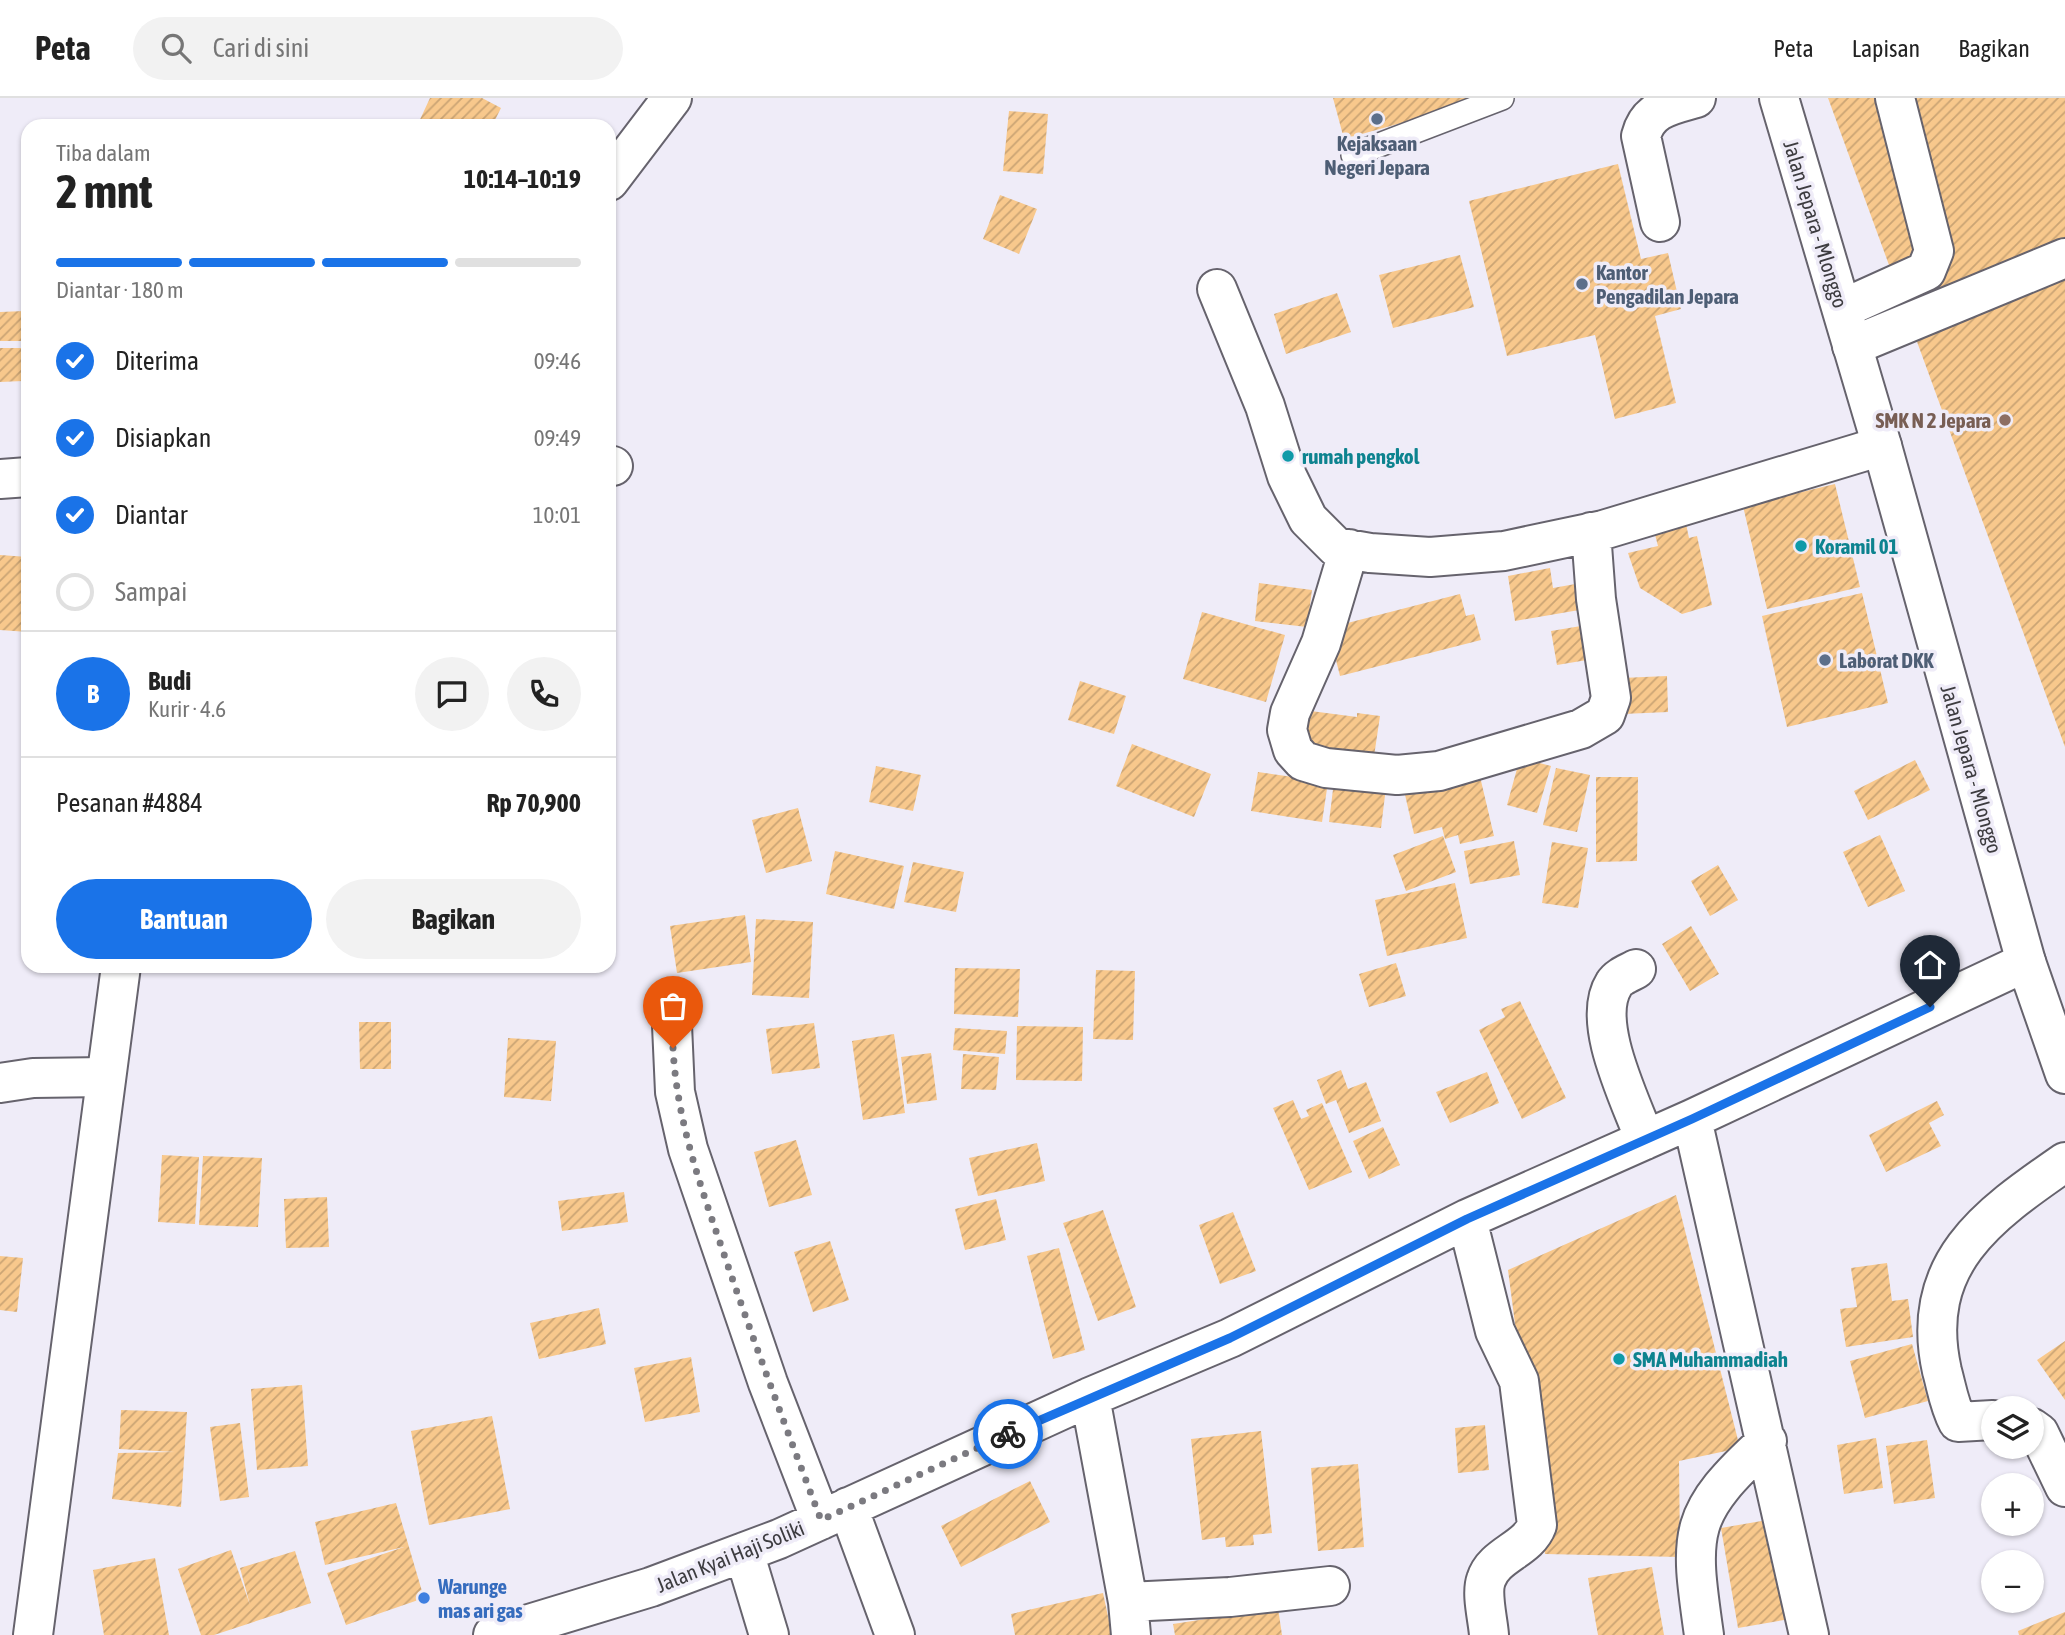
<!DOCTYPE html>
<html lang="id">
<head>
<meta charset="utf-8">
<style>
	:root { --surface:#fff; --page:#f2f2f2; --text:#222; --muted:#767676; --line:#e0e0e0; --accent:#1a73e8 }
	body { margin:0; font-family:"Asap Condensed",sans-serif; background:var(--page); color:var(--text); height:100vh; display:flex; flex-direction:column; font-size:26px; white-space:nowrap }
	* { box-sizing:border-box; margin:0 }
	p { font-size:23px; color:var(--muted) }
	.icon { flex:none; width:38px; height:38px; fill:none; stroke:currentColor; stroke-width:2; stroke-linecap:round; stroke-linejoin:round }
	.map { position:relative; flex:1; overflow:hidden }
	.side { position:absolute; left:21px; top:21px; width:595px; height:854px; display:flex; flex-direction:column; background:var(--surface); border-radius:21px; box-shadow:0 2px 5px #0004 }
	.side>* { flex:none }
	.fabs { position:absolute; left:1981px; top:1298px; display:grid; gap:14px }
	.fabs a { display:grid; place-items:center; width:63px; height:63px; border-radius:50%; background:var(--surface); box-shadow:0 2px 5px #0004; font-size:35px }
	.pin { position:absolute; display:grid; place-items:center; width:60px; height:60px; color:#fff; margin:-72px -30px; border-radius:50% 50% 50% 0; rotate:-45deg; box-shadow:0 0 7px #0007 }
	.pin .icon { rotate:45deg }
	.courier { position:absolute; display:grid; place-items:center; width:70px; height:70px; margin:-35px; border:5px solid #1a73e8; border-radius:50%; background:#fff; color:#222; box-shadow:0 2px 9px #0007 }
	.head em { font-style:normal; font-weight:700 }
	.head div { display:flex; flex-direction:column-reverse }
	.head { display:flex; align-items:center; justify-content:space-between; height:119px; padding:0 35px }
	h1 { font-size:46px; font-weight:700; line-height:52px }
	.bar { display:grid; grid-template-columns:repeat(4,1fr); gap:10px 7px; align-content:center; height:84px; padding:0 35px }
	.bar i { height:9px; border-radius:5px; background:var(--line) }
	.bar .current { background:var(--accent) }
	.bar p { grid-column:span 4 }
	.line { display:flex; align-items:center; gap:18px; padding:0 35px; border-top:2px solid var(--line) }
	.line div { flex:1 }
	.round { display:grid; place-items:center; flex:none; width:74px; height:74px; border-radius:37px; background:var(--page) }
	ol { padding:0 35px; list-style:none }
	li { display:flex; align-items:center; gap:21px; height:77px }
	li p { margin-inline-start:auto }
	li .icon { padding:7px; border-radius:50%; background:var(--accent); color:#fff; stroke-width:4 }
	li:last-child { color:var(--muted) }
	li i { width:38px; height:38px; border:4px solid var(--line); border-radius:50% }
	.action { display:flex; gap:14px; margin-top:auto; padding:14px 35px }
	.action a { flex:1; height:80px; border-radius:42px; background:var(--accent); color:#fff; font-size:28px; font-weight:700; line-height:80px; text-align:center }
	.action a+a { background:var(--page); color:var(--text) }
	header { display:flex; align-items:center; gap:42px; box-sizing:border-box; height:98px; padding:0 35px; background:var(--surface); border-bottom:2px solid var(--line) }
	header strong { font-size:33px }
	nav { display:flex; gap:38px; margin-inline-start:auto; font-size:24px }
	.search { width:490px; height:63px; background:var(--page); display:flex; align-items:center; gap:18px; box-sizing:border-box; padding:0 24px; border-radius:38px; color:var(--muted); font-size:26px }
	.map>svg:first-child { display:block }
</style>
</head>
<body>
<header>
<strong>Peta</strong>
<div class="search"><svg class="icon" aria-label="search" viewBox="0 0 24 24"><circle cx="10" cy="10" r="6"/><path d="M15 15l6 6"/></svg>Cari di sini</div>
<nav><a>Peta</a><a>Lapisan</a><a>Bagikan</a></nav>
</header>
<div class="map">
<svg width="2065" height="1537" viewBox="0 0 2065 1537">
	<defs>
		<pattern id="building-hatch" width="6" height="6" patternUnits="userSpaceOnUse" patternTransform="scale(1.75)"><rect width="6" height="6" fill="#f8c88c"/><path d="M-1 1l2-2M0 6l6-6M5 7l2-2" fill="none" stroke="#caa474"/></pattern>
	</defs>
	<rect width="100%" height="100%" fill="#efecf8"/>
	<path fill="url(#building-hatch)" d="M 430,0 L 482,0 L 501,10 L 492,28 L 417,28 Z
		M 1333,0 L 1487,0 L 1487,1 L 1344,41 Z
		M 1828,0 L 2065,0 L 2065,649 Z
		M 1009,13 L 1048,16 L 1043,76 L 1003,73 Z
		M 1618,66 L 1641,161 L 1668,155 L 1681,211 L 1655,218 L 1676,305 L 1615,321 L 1595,237 L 1507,258 L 1469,103 Z
		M 1000,97 L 1037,111 L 1019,156 L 983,141 Z
		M 1460,157 L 1474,209 L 1393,230 L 1379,177 Z
		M 1337,195 L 1351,234 L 1286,256 L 1274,216 Z
		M 25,213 L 25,243 L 0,243 L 0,214 Z
		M 0,250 L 23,250 L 23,283 L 0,284 Z
		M 1835,386 L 1860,489 L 1767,511 L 1743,408 Z
		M 1686,426 L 1689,440 L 1697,438 L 1712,507 L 1682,516 L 1640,490 L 1628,455 L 1658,448 L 1654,433 Z
		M 0,457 L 28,459 L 28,534 L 0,532 Z
		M 1550,470 L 1553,490 L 1581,485 L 1585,511 L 1515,523 L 1508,478 Z
		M 1259,485 L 1312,492 L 1307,529 L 1255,523 Z
		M 1862,495 L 1888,605 L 1787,629 L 1762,518 Z
		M 1460,496 L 1466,518 L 1474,516 L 1481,542 L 1340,578 L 1328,530 Z
		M 1202,514 L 1285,537 L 1266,604 L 1183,581 Z
		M 1581,528 L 1587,562 L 1557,567 L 1551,533 Z
		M 1667,578 L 1668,614 L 1623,616 L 1622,580 Z
		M 1080,583 L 1126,598 L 1114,636 L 1068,622 Z
		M 1303,612 L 1357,619 L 1357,615 L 1380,618 L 1372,672 L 1297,647 Z
		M 1132,646 L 1211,676 L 1194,719 L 1116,688 Z
		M 1520,660 L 1551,668 L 1537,715 L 1507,707 Z
		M 1915,662 L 1930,692 L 1868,722 L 1854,693 Z
		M 876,668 L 921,677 L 913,713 L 869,704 Z
		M 1478,670 L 1494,738 L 1460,746 L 1458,737 L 1445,741 L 1442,729 L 1414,736 L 1403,688 Z
		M 1556,670 L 1590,677 L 1577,734 L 1543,727 Z
		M 1258,674 L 1328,684 L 1322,724 L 1251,713 Z
		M 1335,675 L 1387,681 L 1381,730 L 1329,724 Z
		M 1596,679 L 1638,679 L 1637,763 L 1596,764 Z
		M 798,710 L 812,763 L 766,775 L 752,722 Z
		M 1880,737 L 1905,793 L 1868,809 L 1843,754 Z
		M 1443,738 L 1456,774 L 1406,793 L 1393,757 Z
		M 1514,743 L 1520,777 L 1470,786 L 1464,753 Z
		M 1552,744 L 1588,750 L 1578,810 L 1542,805 Z
		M 835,753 L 904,768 L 894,811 L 826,796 Z
		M 913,764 L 964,774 L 956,814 L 904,804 Z
		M 1718,767 L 1738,802 L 1710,818 L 1691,783 Z
		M 1455,785 L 1467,840 L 1387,858 L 1375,802 Z
		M 745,817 L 751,864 L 677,875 L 670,828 Z
		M 756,821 L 813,824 L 809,900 L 752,897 Z
		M 1691,828 L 1719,876 L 1690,893 L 1662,846 Z
		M 1396,865 L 1406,898 L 1369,909 L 1359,876 Z
		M 955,870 L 1020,871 L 1018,919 L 954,916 Z
		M 1096,872 L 1135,873 L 1133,942 L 1093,941 Z
		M 1520,903 L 1566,1000 L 1522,1021 L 1479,932 L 1505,919 L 1501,911 Z
		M 359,924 L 391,924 L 391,971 L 360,971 Z
		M 814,925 L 820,970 L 772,976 L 766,931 Z
		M 1017,928 L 1083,929 L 1082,983 L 1016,982 Z
		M 955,930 L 1007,933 L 1005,956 L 953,952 Z
		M 894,936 L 905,1015 L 863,1022 L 852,943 Z
		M 508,940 L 556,943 L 551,1003 L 504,999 Z
		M 931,955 L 937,1002 L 907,1006 L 901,959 Z
		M 963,956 L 999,959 L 996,992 L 961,991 Z
		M 1341,972 L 1348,991 L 1366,984 L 1381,1023 L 1349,1035 L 1336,1002 L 1326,1006 L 1317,982 Z
		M 1487,974 L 1499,1005 L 1450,1025 L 1436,994 Z
		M 1293,1002 L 1301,1021 L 1309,1018 L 1306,1012 L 1322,1005 L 1352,1074 L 1309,1092 L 1273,1010 Z
		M 1937,1003 L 1944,1017 L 1929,1025 L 1941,1048 L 1886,1074 L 1869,1037 Z
		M 1383,1029 L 1400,1067 L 1369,1081 L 1353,1043 Z
		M 796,1042 L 812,1097 L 769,1109 L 754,1054 Z
		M 1037,1045 L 1045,1083 L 978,1098 L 969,1060 Z
		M 162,1057 L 199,1059 L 195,1126 L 158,1124 Z
		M 203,1058 L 262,1060 L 258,1129 L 199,1127 Z
		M 624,1094 L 628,1124 L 562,1133 L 558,1103 Z
		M 1676,1097 L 1740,1350 L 1679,1363 L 1680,1459 L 1545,1456 L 1508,1172 Z
		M 327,1099 L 329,1149 L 286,1150 L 284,1101 Z
		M 996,1101 L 1006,1142 L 965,1152 L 955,1111 Z
		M 1103,1112 L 1136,1209 L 1098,1223 L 1063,1125 Z
		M 1233,1114 L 1256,1173 L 1220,1186 L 1199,1127 Z
		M 830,1143 L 849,1202 L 813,1214 L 794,1154 Z
		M 1059,1150 L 1085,1252 L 1053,1261 L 1027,1158 Z
		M 0,1158 L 23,1160 L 17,1214 L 0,1212 Z
		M 1887,1165 L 1892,1203 L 1908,1201 L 1913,1239 L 1846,1249 L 1840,1211 L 1857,1209 L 1851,1170 Z
		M 599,1210 L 606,1246 L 539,1261 L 530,1225 Z
		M 2065,1243 L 2065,1302 L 2037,1262 Z
		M 1912,1246 L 1928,1303 L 1865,1320 L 1850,1263 Z
		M 691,1259 L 700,1314 L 645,1324 L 634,1270 Z
		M 302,1287 L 308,1368 L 257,1372 L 251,1291 Z
		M 121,1312 L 187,1314 L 181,1409 L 112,1401 L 118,1355 L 175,1354 L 119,1351 Z
		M 492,1318 L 510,1411 L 429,1427 L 411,1333 Z
		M 240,1325 L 249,1399 L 220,1403 L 210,1329 Z
		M 1485,1327 L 1489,1372 L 1458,1375 L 1455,1330 Z
		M 1261,1333 L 1272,1435 L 1253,1437 L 1254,1447 L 1226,1449 L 1225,1439 L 1202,1442 L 1191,1341 Z
		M 1876,1340 L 1883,1390 L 1844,1396 L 1837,1347 Z
		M 1927,1342 L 1935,1400 L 1894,1406 L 1886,1348 Z
		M 1358,1366 L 1364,1449 L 1318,1453 L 1311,1370 Z
		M 1030,1383 L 1050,1424 L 961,1469 L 941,1428 Z
		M 396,1405 L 424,1500 L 346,1527 L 327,1475 L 404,1449 L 325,1467 L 315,1424 Z
		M 1779,1420 L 1796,1520 L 1738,1530 L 1721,1430 Z
		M 231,1452 L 250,1507 L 240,1470 L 295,1453 L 311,1505 L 214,1537 L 201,1537 L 178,1471 Z
		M 155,1460 L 169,1537 L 104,1537 L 93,1472 Z
		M 1652,1469 L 1664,1537 L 1598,1537 L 1588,1480 Z
		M 1103,1495 L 1112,1537 L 1015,1537 L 1011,1516 Z
		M 1278,1510 L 1282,1537 L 1175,1537 L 1173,1526 Z
		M 2065,1514 L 2065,1537 L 2019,1537 L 2018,1533 Z"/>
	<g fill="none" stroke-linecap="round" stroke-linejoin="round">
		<defs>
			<path id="service" d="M 1353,57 L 1502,0"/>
			<path id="minor" d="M 1660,124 L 1641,38 C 1648,10 1672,7 1696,0
				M 1217,191 L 1265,308 L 1287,378 L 1308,421 L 1336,449 L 1370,455 L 1430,459 L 1504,453 L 1603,432 L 1882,348
				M 1842,211 L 1926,173 L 1934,153 L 1895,0
				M 1852,248 L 2065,160
				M 609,367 L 613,368
				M 1349,451 L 1321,545 L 1290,615 L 1287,632 L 1293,652 L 1303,663 L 1326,670 L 1397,677 L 1439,673 L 1581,631 L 1605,617 L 1611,600 L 1596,501 L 1591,434
				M 1636,871 C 1629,875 1618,879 1614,886 C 1590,924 1631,1003 1645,1042
				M 671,905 L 675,994 L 688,1051 L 768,1285 L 821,1422
				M 0,985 L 33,980 L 106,979
				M 1692,1021 L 1809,1537
				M 1467,1121 L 1495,1233 L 1519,1283 L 1537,1427 C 1528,1452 1494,1456 1486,1482 C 1481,1496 1488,1522 1489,1537
				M 1090,1299 L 1128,1504 L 1230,1499 L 1330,1488
				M 1993,1322 L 1958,1324 C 1949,1307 1947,1291 1942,1273 C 1918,1166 1987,1118 2065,1064
				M 2032,1330 L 2039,1335 L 2065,1389
				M 848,1409 L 895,1537
				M 744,1454 L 769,1537
				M 1128,1504 L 1131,1537
				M 493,1537 L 651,1489 L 779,1441 L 1090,1299 L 1230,1240 L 1467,1121 L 1692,1021 L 2026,864
				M 1704,1537 C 1689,1433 1687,1416 1767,1343"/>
			<path id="tertiary" d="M 33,1537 L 121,868"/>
			<path id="secondary" d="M 1779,0 L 1882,348 L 2026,864 L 2065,976"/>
			<path id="trunk" d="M 609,83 L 672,0
				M 0,381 L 28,379"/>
		</defs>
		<use href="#service" stroke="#66636d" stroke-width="26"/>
		<use href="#minor" stroke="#66636d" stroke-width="42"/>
		<use href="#tertiary" stroke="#66636d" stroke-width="42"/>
		<use href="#secondary" stroke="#66636d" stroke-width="42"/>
		<use href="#trunk" stroke="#66636d" stroke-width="42"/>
		<use href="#service" stroke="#fff" stroke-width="23"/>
		<use href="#minor" stroke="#fff" stroke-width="38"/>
		<use href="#tertiary" stroke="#fff" stroke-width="38"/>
		<use href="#secondary" stroke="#fff" stroke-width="38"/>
		<use href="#trunk" stroke="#fff" stroke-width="38"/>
	</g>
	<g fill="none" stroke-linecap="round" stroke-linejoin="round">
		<path stroke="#7b7a80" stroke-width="7" stroke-dasharray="0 12.6" d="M 673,950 C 677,1028 704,1097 729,1171 C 758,1255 789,1338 821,1422 L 1008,1336"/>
		<path stroke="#1a73e8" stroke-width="9" d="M 1008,1336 L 1230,1240 L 1467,1121 L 1692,1021 L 1930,909"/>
	</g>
	<g fill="#5c6f8a" stroke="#efecf8" stroke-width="2.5">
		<circle cx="1377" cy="21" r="7"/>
		<circle cx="1582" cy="186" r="7"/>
		<circle cx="1825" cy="562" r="7"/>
	</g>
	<circle fill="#8d6e63" stroke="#efecf8" stroke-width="2.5" cx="2005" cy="322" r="7"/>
	<g fill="#0f9aa8" stroke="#efecf8" stroke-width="2.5">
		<circle cx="1288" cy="358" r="7"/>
		<circle cx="1801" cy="448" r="7"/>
		<circle cx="1619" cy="1261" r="7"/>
	</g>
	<circle fill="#3f7fe0" stroke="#efecf8" stroke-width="2.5" cx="424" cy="1500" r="7"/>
	<g text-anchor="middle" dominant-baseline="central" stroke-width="7" stroke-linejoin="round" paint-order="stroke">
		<g font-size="21" font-weight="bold" fill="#4e5e75" stroke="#efecf8" text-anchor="start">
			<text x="1377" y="45" text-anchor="middle">Kejaksaan<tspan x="1377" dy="24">Negeri Jepara</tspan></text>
			<text x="1596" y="174">Kantor<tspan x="1596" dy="24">Pengadilan Jepara</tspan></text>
			<text x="1839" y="562">Laborat DKK</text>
		</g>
		<g font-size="21" fill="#3d3c40" stroke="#efecf8">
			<text transform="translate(1816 126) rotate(73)">Jalan Jepara - Mlonggo</text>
			<text transform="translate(1972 671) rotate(74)">Jalan Jepara - Mlonggo</text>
			<text transform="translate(730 1458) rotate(-22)">Jalan Kyai Haji Soliki</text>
		</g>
		<g font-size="21" font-weight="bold" fill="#785e54" stroke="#efecf8" text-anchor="end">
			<text x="1991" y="322">SMK N 2 Jepara</text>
		</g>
		<g font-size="21" font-weight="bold" fill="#0d838f" stroke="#efecf8" text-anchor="start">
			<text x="1302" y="358">rumah pengkol</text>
			<text x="1815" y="448">Koramil 01</text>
			<text x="1633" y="1261">SMA Muhammadiah</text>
		</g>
		<g font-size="21" font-weight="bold" fill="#366cbe" stroke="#efecf8" text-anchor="start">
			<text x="438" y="1488">Warunge<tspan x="438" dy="24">mas ari gas</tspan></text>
		</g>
	</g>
</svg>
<div class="fabs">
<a><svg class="icon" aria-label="layers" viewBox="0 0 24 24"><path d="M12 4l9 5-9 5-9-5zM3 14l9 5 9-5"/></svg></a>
<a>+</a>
<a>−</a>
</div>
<div class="pin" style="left:673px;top:950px;background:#ea580c"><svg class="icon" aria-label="bag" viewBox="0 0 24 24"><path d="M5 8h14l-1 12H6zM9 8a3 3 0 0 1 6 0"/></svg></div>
<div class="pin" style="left:1930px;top:909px;background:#1f2937"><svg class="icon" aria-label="home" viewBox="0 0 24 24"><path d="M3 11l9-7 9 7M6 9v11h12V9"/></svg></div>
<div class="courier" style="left:1008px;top:1336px"><svg class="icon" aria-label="bike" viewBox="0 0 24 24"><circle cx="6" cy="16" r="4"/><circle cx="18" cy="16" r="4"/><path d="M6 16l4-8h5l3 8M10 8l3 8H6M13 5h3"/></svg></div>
<section class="side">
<div class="head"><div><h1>2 mnt</h1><p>Tiba dalam</p></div><em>10:14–10:19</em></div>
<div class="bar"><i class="current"></i><i class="current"></i><i class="current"></i><i></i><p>Diantar · 180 m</p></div>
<ol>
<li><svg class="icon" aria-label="check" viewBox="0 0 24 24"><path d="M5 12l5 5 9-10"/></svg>Diterima<p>09:46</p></li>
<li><svg class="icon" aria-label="check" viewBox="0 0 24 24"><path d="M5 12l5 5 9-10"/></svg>Disiapkan<p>09:49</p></li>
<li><svg class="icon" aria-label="check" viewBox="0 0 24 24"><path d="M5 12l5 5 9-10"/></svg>Diantar<p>10:01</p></li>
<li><i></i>Sampai</li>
</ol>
<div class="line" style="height:126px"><b class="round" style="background:var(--accent);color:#fff">B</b><div><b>Budi</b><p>Kurir · 4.6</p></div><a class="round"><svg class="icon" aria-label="chat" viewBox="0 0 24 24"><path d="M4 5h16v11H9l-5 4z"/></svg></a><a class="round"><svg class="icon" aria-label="phone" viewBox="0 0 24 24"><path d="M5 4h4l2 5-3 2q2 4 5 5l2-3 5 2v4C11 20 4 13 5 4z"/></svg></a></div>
<div class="line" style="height:91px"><div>Pesanan #4884</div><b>Rp 70,900</b></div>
<div class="action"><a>Bantuan</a><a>Bagikan</a></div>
</section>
</div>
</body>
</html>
